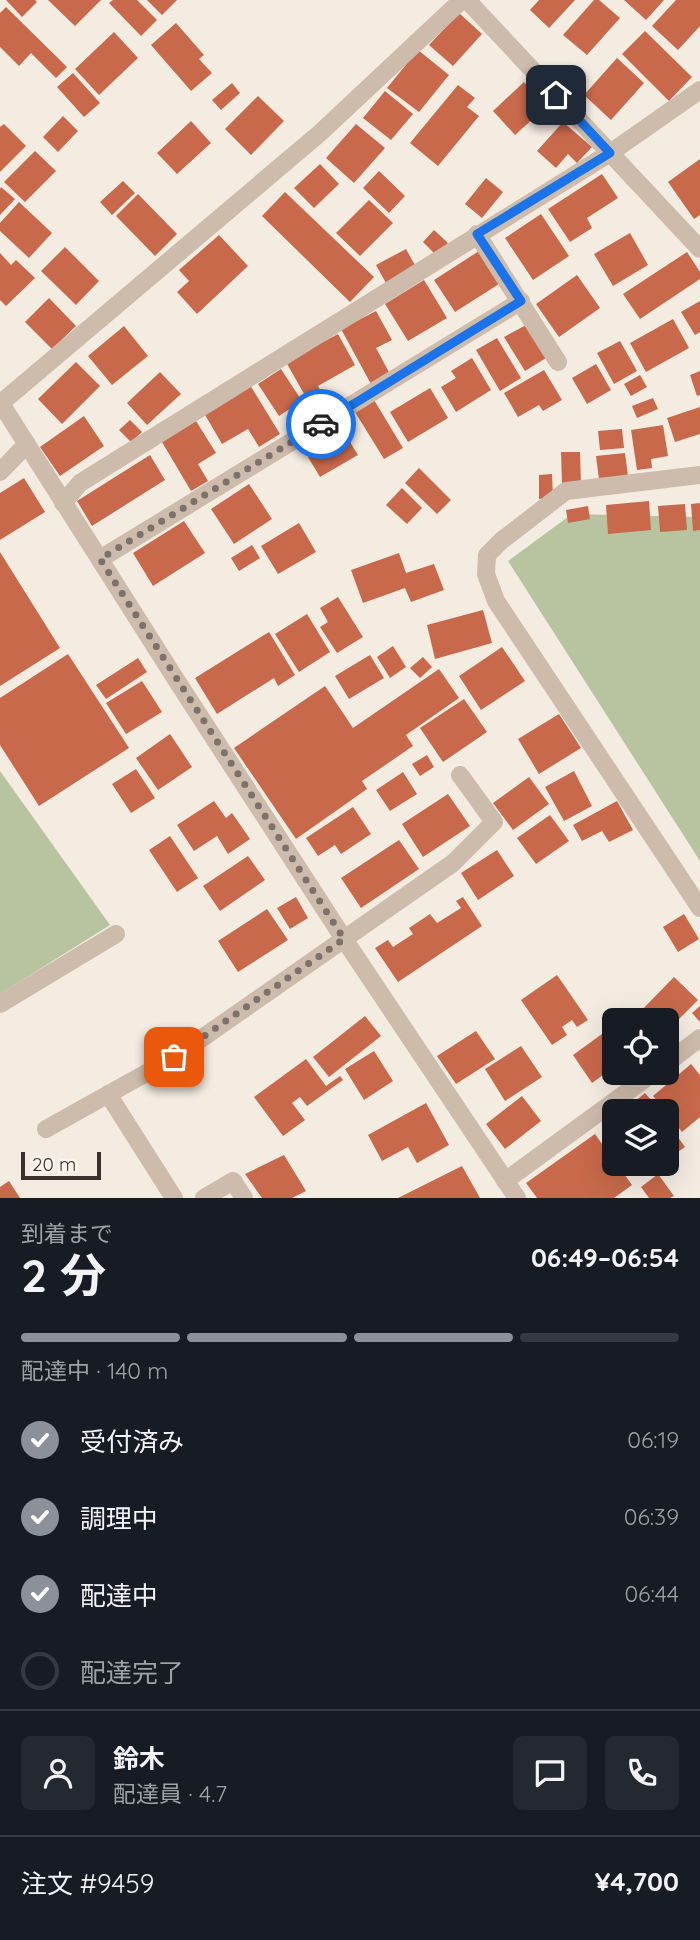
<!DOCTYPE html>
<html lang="ja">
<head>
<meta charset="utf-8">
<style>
	:root { --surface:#171b24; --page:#242831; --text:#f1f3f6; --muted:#9ea1a6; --line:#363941; --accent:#8c9099 }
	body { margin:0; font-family:Quicksand,"Noto Sans JP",sans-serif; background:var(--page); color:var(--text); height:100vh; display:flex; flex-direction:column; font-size:26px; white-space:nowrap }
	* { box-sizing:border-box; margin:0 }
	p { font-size:23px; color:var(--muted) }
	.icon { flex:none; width:38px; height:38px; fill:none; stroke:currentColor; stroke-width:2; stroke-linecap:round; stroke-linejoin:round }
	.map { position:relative; height:1198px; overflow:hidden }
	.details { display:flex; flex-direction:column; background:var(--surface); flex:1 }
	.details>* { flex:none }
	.controls { position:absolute; left:602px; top:1008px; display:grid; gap:14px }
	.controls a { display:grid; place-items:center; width:77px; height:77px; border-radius:10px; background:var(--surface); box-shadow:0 7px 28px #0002; font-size:35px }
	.scale { position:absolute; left:21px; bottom:18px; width:80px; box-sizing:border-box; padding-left:7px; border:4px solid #3b302b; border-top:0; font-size:19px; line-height:24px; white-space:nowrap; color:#3b302b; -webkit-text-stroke:5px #fbf5ee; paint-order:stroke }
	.pin { position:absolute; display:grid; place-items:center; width:60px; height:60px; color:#fff; margin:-30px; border-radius:14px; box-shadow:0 4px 10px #0006 }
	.courier { position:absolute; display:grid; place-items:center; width:70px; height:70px; margin:-35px; border:5px solid #1a73e8; border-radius:50%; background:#fff; color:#222; box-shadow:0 2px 9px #0007 }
	.head em { font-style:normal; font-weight:700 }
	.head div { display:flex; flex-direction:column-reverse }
	.head { display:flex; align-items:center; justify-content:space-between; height:119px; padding:0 21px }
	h1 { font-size:46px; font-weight:700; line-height:52px }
	.bar { display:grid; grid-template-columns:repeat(4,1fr); gap:10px 7px; align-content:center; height:84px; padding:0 21px }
	.bar i { height:9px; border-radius:5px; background:var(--line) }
	.bar .current { background:var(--accent) }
	.bar p { grid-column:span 4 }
	.line { display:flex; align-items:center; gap:18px; padding:0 21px; border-top:2px solid var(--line) }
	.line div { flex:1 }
	.round { display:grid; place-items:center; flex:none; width:74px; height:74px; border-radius:10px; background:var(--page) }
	ol { padding:0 21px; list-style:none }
	li { display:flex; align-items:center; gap:21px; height:77px }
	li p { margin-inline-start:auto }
	li .icon { padding:7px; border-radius:50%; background:var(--accent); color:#fff; stroke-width:4 }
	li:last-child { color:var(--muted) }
	li i { width:38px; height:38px; border:4px solid var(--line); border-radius:50% }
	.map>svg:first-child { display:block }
</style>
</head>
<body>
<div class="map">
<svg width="700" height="1198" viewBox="0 0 700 1198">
	<rect width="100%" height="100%" fill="#f4ebe1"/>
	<path fill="#b8c4a0" d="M 572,514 L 700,517 L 700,861 L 508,561 Z
		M 0,771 L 110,925 L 0,994 Z"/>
	<path fill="#c8694b" d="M 6,0 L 35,0 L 37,2 L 22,17 Z
		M 48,0 L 101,0 L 75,26 Z
		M 113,0 L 137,0 L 157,20 L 141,36 L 109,3 Z
		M 147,0 L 177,0 L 162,15 Z
		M 539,0 L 575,0 L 549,28 L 530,10 Z
		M 594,0 L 599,0 L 620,18 L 587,55 L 563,35 Z
		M 624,0 L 664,0 L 646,20 Z
		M 676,0 L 700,0 L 700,26 L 678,50 L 652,26 Z
		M 6,7 L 67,67 L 56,78 L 31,53 L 19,66 L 0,47 L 0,13 Z
		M 459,13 L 482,34 L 453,66 L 429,45 Z
		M 176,23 L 204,55 L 199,59 L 212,73 L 191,91 L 151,45 Z
		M 645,31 L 692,77 L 669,101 L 622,54 Z
		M 114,32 L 138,58 L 99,95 L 75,69 Z
		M 418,50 L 449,75 L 419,112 L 387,88 Z
		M 617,58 L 644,83 L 611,120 L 584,95 Z
		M 73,73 L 100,103 L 84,117 L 57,87 Z
		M 524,82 L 547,106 L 515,135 L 493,111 Z
		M 232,83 L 240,93 L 221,110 L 212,100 Z
		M 458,85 L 475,98 L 467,107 L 479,116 L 438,166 L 410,143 Z
		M 385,91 L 413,114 L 391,140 L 363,118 Z
		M 258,96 L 284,121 L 251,155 L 225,129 Z
		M 63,116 L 78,131 L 58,152 L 43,137 Z
		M 191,121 L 211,143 L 177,174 L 157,153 Z
		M 563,122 L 592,147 L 577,163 L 568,154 L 556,168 L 537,151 Z
		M 4,124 L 26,146 L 0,172 L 0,127 Z
		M 356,124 L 385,148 L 354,183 L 326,158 Z
		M 35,151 L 56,171 L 25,202 L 4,182 Z
		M 700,159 L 700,215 L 694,219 L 668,182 Z
		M 320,164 L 339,184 L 314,208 L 294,188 Z
		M 379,171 L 405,196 L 389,213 L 363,188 Z
		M 602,174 L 618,198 L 587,218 L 592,228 L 570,242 L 548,209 Z
		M 486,178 L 503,192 L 482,218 L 465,204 Z
		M 123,181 L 135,193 L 112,215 L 100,202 Z
		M 1,187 L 15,199 L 0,215 L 0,189 Z
		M 285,192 L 374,277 L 350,302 L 262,216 Z
		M 138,194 L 177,234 L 155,256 L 116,216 Z
		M 369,200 L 393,223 L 360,256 L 336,233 Z
		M 19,202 L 52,233 L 29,258 L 0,231 L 0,223 Z
		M 541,214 L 569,256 L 533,280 L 505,238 Z
		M 434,230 L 448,243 L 436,255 L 423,242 Z
		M 630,233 L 648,265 L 613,286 L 594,254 Z
		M 219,235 L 248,266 L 197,314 L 177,292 L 189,281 L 179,270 Z
		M 65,247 L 99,281 L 76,305 L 41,271 Z
		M 406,249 L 416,267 L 386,283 L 376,265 Z
		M 479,251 L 499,284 L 455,312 L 434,280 Z
		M 687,252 L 700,272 L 700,279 L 640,319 L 623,294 Z
		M 0,253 L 11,265 L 16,260 L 35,278 L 6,306 L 0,300 Z
		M 577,275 L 600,308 L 559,337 L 536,304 Z
		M 424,280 L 447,318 L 408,341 L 385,304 Z
		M 49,298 L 76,326 L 52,349 L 25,322 Z
		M 700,301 L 700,332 L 695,335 L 681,312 Z
		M 376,311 L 392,340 L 376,348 L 390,374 L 371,384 L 341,329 Z
		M 673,319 L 689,348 L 646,372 L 630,343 Z
		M 526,325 L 546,358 L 525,371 L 504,337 Z
		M 124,326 L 148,356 L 112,385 L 88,356 Z
		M 338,334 L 355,365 L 318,386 L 330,406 L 316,415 L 286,362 Z
		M 497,338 L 521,378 L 500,391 L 476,350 Z
		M 620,341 L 637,371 L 614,384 L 597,353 Z
		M 472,358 L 491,390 L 456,412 L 441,387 L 456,378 L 451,371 Z
		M 76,362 L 100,386 L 62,424 L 38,399 Z
		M 596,364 L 611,390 L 587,404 L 572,378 Z
		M 281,369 L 302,401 L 279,416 L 258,384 Z
		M 544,370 L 562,400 L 543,411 L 539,405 L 518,417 L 504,393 Z
		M 700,371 L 700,395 L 697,396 L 690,375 Z
		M 160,372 L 181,394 L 147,425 L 127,403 Z
		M 640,375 L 647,387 L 631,396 L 624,384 Z
		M 250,385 L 280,434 L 259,447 L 248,429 L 222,444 L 204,413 Z
		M 430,388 L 448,418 L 408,442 L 390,412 Z
		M 653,398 L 658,409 L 637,418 L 632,406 Z
		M 374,400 L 403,448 L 384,459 L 355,412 Z
		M 700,407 L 700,434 L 675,442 L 667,418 Z
		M 84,416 L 104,446 L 60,476 L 40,447 Z
		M 130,420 L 142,432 L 131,442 L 119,430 Z
		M 196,421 L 216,453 L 198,464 L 208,481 L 191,491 L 162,442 Z
		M 339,424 L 358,455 L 320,477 L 308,457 L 317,452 L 311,441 Z
		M 663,425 L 668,456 L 651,459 L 652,468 L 637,470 L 631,430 Z
		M 622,429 L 624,448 L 600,450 L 598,431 Z
		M 561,452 L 580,452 L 581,484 L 562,484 Z
		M 625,453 L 628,476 L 599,479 L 596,456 Z
		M 150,455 L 165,480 L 92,526 L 77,501 Z
		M 419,468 L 451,500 L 437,514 L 405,483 Z
		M 552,474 L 553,498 L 539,499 L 539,475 Z
		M 24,478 L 45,512 L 0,540 L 0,493 Z
		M 249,484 L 272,519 L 234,544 L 211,509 Z
		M 402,488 L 422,508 L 407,524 L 386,505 Z
		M 649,501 L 651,530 L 608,534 L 606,505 Z
		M 700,503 L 700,530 L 693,531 L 691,504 Z
		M 685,504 L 687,530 L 660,532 L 658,506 Z
		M 588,506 L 590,519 L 568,523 L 566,510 Z
		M 184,521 L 205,553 L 153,586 L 133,553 Z
		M 299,523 L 316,552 L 278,574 L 261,546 Z
		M 252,545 L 260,558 L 239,571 L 231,558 Z
		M 0,552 L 60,648 L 0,686 Z
		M 399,553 L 406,573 L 434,564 L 444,590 L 411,602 L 405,588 L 363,603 L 351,570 Z
		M 338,597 L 363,637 L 337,653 L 320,627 L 328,622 L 320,608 Z
		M 483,610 L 492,643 L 435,659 L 427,625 Z
		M 307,614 L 330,652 L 299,672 L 275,634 Z
		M 269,632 L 295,675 L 278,686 L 274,678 L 217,714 L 195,678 Z
		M 393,646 L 406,667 L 390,678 L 377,657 Z
		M 502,647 L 525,681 L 481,710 L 459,676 Z
		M 68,654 L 129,748 L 39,806 L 0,745 L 0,698 Z
		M 370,655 L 384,678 L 349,699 L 335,676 Z
		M 423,657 L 432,667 L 420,678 L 410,668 Z
		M 138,658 L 147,672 L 106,699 L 96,685 Z
		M 439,669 L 459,698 L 406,735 L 413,746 L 362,781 L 367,789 L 296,839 L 234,748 L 325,686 L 353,728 Z
		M 142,681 L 162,712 L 126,734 L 106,703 Z
		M 464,699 L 487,732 L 443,762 L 420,728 Z
		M 559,714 L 581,748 L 539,774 L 518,739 Z
		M 170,734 L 192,767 L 158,790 L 136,758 Z
		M 427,755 L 434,767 L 420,776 L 412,764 Z
		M 136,769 L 155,798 L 131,813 L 112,784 Z
		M 574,771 L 592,806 L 564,821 L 545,787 Z
		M 403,772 L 417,794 L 390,811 L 376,790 Z
		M 529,777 L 549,804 L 513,830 L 493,803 Z
		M 448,794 L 470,826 L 423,857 L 402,824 Z
		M 214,801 L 226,818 L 232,813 L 250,839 L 228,854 L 217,836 L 194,851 L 177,825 Z
		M 617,801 L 633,830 L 609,842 L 602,831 L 582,841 L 573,825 Z
		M 353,807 L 371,834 L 341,854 L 335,845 L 318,856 L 306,838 Z
		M 550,815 L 569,841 L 536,864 L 517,838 Z
		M 170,836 L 198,878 L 177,892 L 149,850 Z
		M 399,840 L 419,869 L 361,908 L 341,878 Z
		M 497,850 L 514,876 L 478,900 L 461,873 Z
		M 248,856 L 265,880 L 220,911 L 203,886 Z
		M 296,897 L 308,918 L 290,929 L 277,908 Z
		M 463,897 L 482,926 L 398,982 L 375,948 L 388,940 L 393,947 L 413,934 L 409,928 L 430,914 L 437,923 L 461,908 L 456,901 Z
		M 267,909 L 288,940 L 238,972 L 218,941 Z
		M 684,914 L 699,939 L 678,952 L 663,927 Z
		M 557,975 L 588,1020 L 577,1027 L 572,1020 L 562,1027 L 567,1035 L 552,1045 L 521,1000 Z
		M 674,977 L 698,1000 L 667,1031 L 667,1020 L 638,1020 L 635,1017 Z
		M 700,1006 L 700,1022 L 692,1013 Z
		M 365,1016 L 381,1036 L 329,1077 L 313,1057 Z
		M 613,1026 L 614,1029 L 614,1067 L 592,1083 L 573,1055 Z
		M 476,1031 L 495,1059 L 456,1084 L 437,1056 Z
		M 521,1046 L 542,1077 L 505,1101 L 485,1069 Z
		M 374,1051 L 393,1081 L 364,1100 L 345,1069 Z
		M 306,1059 L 326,1086 L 340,1076 L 343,1080 L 307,1106 L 300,1097 L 292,1103 L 305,1120 L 283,1136 L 254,1097 Z
		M 691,1064 L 700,1075 L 700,1117 L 682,1132 L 653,1096 Z
		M 645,1093 L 661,1111 L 623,1111 Z
		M 522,1096 L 541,1121 L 505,1149 L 486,1124 Z
		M 426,1103 L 449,1145 L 417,1163 L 408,1147 L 382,1161 L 368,1135 Z
		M 675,1133 L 685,1147 L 675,1154 L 667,1143 L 667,1138 Z
		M 595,1134 L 614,1161 L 614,1164 L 617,1164 L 632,1185 L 614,1198 L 537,1198 L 526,1183 Z
		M 284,1155 L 306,1191 L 292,1198 L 262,1198 L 245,1174 Z
		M 462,1166 L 480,1198 L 398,1198 Z
		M 658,1174 L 674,1196 L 670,1198 L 649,1198 L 641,1187 Z
		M 9,1181 L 20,1198 L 0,1198 L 0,1187 Z"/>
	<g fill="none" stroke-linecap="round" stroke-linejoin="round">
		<path stroke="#cdbbac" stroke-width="18" d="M 467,0 L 700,249
			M 477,234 L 558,362
			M 0,402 L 175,678 L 344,939 L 517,1198
			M 1,403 L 320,133 L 462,0
			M 0,472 L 27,444
			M 700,475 L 566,491 L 501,541 L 487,555 L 486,574 L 496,601 L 700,908
			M 63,503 L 80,483 L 610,153 L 700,90
			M 100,559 L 521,301
			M 0,1004 L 116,934
			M 667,1063 L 700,1038
			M 108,1094 L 174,1198
			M 46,1129 L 175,1057 L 453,863 L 494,822 L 460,775
			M 505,1181 L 653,1073
			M 204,1198 L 233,1181 L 244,1198"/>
	</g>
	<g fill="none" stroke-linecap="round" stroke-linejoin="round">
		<path stroke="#7c716b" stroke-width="7" stroke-dasharray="0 12.6" d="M 174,1057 L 344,939 L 100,559 L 321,424"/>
		<path stroke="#1a73e8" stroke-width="9" d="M 321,424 L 521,301 L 477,234 L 610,153 L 556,95"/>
	</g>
</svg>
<div class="controls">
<a><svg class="icon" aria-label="locate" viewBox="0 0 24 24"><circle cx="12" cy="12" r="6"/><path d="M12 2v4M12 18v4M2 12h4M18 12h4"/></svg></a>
<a><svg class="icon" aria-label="layers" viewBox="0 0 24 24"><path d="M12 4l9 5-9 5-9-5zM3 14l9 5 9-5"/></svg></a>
</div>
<div class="scale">20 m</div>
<div class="pin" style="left:174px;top:1057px;background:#ea580c"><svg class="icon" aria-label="bag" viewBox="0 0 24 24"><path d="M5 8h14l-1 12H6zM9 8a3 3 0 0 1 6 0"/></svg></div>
<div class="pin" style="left:556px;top:95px;background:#1f2937"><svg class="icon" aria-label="home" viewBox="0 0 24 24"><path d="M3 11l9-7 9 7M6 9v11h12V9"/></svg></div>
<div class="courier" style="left:321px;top:424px"><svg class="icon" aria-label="car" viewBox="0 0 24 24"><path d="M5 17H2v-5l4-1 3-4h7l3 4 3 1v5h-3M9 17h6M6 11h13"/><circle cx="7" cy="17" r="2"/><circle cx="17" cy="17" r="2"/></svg></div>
</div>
<section class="details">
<div class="head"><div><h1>2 分</h1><p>到着まで</p></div><em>06:49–06:54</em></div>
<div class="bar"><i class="current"></i><i class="current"></i><i class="current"></i><i></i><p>配達中 · 140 m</p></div>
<ol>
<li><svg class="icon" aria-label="check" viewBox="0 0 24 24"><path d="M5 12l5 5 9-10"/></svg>受付済み<p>06:19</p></li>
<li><svg class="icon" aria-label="check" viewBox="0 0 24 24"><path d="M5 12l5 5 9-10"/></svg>調理中<p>06:39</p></li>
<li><svg class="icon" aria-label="check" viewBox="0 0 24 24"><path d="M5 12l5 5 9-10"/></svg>配達中<p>06:44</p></li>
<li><i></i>配達完了</li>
</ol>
<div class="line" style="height:126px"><a class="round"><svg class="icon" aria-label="person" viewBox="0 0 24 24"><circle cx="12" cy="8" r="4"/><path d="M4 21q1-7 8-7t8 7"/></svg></a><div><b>鈴木</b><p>配達員 · 4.7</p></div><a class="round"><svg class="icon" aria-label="chat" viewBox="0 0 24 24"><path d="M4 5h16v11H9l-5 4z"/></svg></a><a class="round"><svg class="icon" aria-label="phone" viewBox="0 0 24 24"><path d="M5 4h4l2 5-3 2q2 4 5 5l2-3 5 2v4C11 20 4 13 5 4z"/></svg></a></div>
<div class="line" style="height:91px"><div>注文 #9459</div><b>¥4,700</b></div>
</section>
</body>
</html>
